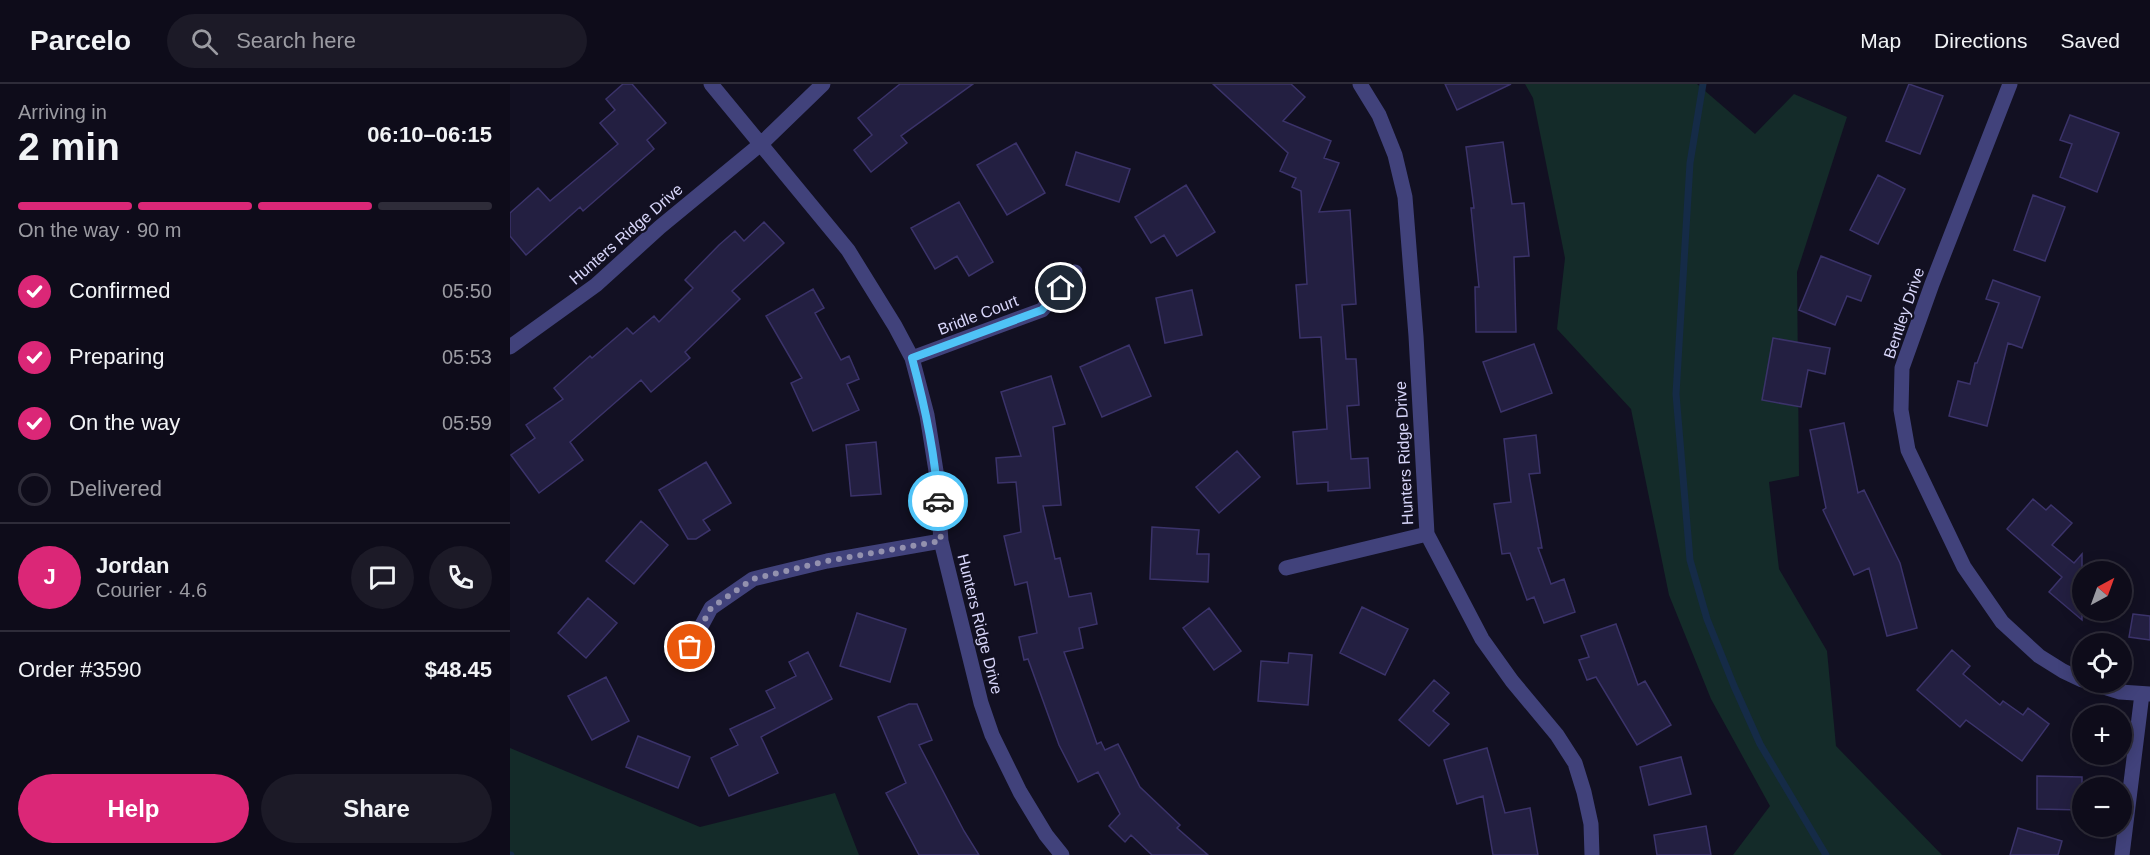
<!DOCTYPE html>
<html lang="en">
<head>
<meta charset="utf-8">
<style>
	:root { --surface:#0e0c1a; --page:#1c1a27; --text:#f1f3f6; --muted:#9b9ba2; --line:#2e2c39; --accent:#db2777 }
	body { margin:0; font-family:Arial,sans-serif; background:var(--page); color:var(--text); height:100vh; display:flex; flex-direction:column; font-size:22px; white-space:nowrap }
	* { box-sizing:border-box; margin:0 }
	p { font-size:20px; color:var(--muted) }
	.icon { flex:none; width:33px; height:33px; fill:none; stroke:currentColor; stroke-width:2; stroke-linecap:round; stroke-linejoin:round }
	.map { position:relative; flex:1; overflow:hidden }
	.details { display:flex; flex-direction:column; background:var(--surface); width:510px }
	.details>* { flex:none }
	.needle { width:39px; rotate:41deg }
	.buttons { position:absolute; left:1562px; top:477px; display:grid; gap:12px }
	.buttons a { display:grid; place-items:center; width:60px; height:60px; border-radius:50%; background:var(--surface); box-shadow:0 3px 15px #0003,0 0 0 2px var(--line); font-size:30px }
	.pin { position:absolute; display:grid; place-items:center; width:51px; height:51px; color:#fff; margin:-26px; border:3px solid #fff; border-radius:50%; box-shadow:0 2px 6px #0007 }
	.courier { position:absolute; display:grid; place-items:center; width:60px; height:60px; margin:-30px; border:4px solid #4fc3f7; border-radius:50%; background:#fff; color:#222; box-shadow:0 2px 8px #0007 }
	.head em { font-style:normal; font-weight:800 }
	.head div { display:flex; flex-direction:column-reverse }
	.head { display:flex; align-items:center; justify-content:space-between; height:102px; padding:0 18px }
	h1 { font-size:39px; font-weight:800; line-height:45px }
	.bar { display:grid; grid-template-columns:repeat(4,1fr); gap:9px 6px; align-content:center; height:72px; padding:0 18px }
	.bar i { height:8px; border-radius:4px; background:var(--line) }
	.bar .current { background:var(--accent) }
	.bar p { grid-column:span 4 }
	.line { display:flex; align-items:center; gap:15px; padding:0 18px; border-top:2px solid var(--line) }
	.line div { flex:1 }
	.round { display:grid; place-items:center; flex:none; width:63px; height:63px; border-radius:32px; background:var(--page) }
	ol { padding:0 18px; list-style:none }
	li { display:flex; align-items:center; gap:18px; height:66px }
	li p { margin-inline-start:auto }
	li .icon { padding:6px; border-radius:50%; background:var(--accent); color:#fff; stroke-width:4 }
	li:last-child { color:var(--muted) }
	li i { width:33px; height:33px; border:3px solid var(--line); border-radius:50% }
	.primary-button { display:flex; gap:12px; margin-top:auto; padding:12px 18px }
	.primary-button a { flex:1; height:69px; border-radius:36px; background:var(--accent); color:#fff; font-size:24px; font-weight:800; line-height:69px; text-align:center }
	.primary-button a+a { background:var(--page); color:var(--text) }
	header { display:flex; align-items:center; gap:36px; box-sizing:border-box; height:84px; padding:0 30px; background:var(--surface); border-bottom:2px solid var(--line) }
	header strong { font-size:28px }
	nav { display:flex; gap:33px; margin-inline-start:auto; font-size:21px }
	.search { width:420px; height:54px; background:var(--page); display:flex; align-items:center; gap:15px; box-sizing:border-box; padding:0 21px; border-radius:33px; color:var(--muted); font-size:22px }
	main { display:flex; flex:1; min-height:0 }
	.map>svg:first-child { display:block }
</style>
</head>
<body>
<header>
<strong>Parcelo</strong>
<div class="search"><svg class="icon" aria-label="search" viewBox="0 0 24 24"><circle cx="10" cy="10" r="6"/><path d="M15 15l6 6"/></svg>Search here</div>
<nav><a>Map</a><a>Directions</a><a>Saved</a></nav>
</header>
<main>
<section class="details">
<div class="head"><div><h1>2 min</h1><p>Arriving in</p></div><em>06:10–06:15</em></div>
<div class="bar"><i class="current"></i><i class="current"></i><i class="current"></i><i></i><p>On the way · 90 m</p></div>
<ol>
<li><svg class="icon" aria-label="check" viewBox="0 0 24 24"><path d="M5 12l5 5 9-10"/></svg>Confirmed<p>05:50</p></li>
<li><svg class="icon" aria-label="check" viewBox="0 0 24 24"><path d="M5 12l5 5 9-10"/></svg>Preparing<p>05:53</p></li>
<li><svg class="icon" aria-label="check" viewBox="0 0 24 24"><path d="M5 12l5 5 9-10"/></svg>On the way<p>05:59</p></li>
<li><i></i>Delivered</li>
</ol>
<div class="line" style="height:108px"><b class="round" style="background:var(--accent);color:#fff">J</b><div><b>Jordan</b><p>Courier · 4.6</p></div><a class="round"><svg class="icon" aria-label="chat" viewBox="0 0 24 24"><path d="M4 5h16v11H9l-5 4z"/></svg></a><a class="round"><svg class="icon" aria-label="phone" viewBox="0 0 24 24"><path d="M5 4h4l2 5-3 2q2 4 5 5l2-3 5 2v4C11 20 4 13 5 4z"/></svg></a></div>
<div class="line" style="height:78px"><div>Order #3590</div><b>$48.45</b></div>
<div class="primary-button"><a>Help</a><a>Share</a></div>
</section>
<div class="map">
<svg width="1640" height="771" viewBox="0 0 1640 771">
	<rect width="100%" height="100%" fill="#121022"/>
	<path fill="#142b29" d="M 1015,0 L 1187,0 L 1245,50 L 1284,10 L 1337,33 L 1287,188 L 1289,392 L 1259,398 L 1269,485 L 1317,567 L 1326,662 L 1432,771 L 1223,771 L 1260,722 L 1201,615 L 1159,511 L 1121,325 L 1047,245 L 1055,174 L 1023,14 Z
		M 0,664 L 190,743 L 325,709 L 349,771 L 0,771 Z"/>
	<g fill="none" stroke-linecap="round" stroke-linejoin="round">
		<path stroke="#152b47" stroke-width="7" d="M 1193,0 L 1180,79 L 1166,310 L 1180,476 L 1197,535 L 1224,602 L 1250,660 L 1316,771
			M 0,771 L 1,771"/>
	</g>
	<path fill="#231f41" stroke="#3b336a" stroke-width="1.5" d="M 113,0 L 122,0 L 156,39 L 137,56 L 144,65 L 73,127 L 70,123 L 16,171 L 0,152 L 0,129 L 28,104 L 40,117 L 108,60 L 90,39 L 105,26 L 96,15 Z
		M 390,0 L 463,0 L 391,52 L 397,59 L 361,88 L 344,66 L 362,51 L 348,34 Z
		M 703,0 L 781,0 L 795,13 L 773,37 L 821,57 L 814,74 L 829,79 L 809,128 L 840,126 L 846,220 L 832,221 L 836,275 L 846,275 L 849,321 L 837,322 L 841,375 L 858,374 L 860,404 L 818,407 L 818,398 L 787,400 L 783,348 L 817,345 L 811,253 L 790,254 L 786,201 L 797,200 L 791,107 L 782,103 L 786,94 L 770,87 L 778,69 Z
		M 935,0 L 1001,0 L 947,26 Z
		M 1399,0 L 1433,12 L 1410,70 L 1376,57 Z
		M 1560,31 L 1609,49 L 1587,108 L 1550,93 L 1562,60 L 1550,56 Z
		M 993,58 L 1002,120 L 1014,119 L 1019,172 L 1004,173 L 1006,248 L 966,248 L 965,203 L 969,203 L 961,124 L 964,124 L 956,63 Z
		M 506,59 L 535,109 L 497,131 L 467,81 Z
		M 566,68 L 620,85 L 609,118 L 556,101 Z
		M 1368,91 L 1395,105 L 1368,160 L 1340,146 Z
		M 676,101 L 705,148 L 667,172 L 654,151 L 641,159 L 625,133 Z
		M 1523,111 L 1555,123 L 1535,177 L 1504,166 Z
		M 449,118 L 483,178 L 459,192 L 447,172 L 425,185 L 401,144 Z
		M 254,138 L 274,159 L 222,207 L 230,215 L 175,268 L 180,274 L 141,308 L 131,296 L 60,358 L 73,376 L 29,409 L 1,371 L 25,354 L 16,341 L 53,315 L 44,304 L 80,272 L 82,274 L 117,244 L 123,250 L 144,232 L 149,238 L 183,204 L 175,196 L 209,161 L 225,147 L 234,157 Z
		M 1311,172 L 1361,192 L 1351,217 L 1337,212 L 1325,241 L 1289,226 Z
		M 1483,196 L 1530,213 L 1512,264 L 1498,259 L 1477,342 L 1439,332 L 1448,297 L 1460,300 L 1465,279 L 1467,279 L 1489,219 L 1476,215 Z
		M 303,205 L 314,224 L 305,229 L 331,276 L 339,272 L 349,295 L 337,300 L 349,326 L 303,347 L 281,299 L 292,294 L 256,232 Z
		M 682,206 L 692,251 L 655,259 L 646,214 Z
		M 1263,254 L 1320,264 L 1315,290 L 1298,286 L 1291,323 L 1252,316 Z
		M 1024,260 L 1042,309 L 991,328 L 973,278 Z
		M 619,261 L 641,312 L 592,333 L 570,283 Z
		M 541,292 L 555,340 L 543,343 L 551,421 L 533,422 L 545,475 L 550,474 L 559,513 L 581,509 L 587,540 L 569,544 L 573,564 L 554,568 L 587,660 L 591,658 L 595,666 L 608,660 L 630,703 L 670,741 L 667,744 L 698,771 L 642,771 L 621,751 L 615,758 L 599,742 L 610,730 L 588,688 L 568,698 L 549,661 L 518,575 L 514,576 L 509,553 L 527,549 L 517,498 L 505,501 L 494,452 L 511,448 L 506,398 L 488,399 L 486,374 L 511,372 L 491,308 Z
		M 1334,339 L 1348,409 L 1354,406 L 1390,479 L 1407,544 L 1377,552 L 1359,484 L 1344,491 L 1313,426 L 1316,424 L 1300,346 Z
		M 1026,351 L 1030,389 L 1019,390 L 1032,464 L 1028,464 L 1041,500 L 1054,495 L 1065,528 L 1034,539 L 1024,513 L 1017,516 L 1000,469 L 992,470 L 984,420 L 1001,418 L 994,355 Z
		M 366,358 L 371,410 L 341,412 L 336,361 Z
		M 727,367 L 750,393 L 709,429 L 686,403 Z
		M 196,378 L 221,419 L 193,436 L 200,446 L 186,455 L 178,455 L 149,406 Z
		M 1523,415 L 1536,426 L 1541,421 L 1562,439 L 1542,461 L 1564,479 L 1572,470 L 1572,536 L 1539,508 L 1552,493 L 1497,445 Z
		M 131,437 L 158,461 L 124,500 L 96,477 Z
		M 642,443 L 689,446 L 687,470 L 699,470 L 698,498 L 640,495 Z
		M 78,514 L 107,539 L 76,574 L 48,549 Z
		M 852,523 L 898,545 L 875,591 L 830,569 Z
		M 699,524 L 731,567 L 704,586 L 673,544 Z
		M 347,529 L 396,545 L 380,598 L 330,582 Z
		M 1623,530 L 1640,532 L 1640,556 L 1619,553 Z
		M 1106,540 L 1128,601 L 1135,597 L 1161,641 L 1127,661 L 1086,593 L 1077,596 L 1069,576 L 1079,573 L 1071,552 Z
		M 1442,566 L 1460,582 L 1453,590 L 1490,621 L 1493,617 L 1513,631 L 1518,624 L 1539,640 L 1512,677 L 1456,636 L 1450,643 L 1407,606 Z
		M 298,568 L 322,615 L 251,653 L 268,689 L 219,712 L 201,674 L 228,661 L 220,645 L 265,624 L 256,607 L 286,592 L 279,578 Z
		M 779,569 L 802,571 L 798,621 L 748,617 L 751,577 L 778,579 Z
		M 96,593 L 119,637 L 82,656 L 58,612 Z
		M 924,596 L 939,609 L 923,627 L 939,640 L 919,662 L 889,636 Z
		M 399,620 L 407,620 L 422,656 L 409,661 L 454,747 L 469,771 L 409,771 L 376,709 L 396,699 L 368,633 Z
		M 128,652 L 180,673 L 168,704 L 116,683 Z
		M 977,664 L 995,729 L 1020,724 L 1028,771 L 983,771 L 973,712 L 947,720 L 934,676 Z
		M 1171,673 L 1181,710 L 1139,721 L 1130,683 Z
		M 1527,692 L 1572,693 L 1572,726 L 1527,725 Z
		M 1196,742 L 1201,771 L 1147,771 L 1144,751 Z
		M 1508,744 L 1552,757 L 1548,771 L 1500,771 Z"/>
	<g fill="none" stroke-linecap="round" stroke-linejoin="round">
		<path stroke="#41427b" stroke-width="15" d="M 201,0 L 338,166 L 385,242 L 402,274 L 417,331 L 426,387 L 431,457 L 471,619 L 482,651 L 510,708 L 536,751 L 552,771
			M 850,0 L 869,31 L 885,71 L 895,113 L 906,252 L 917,450 L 972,555 L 1002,597 L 1047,651 L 1065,679 L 1074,708 L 1081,740 L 1082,771
			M 1500,0 L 1422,200 L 1392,284 L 1391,326 L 1398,366 L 1454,483 L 1492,538 L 1529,572 L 1553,587 L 1572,596
			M 0,263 L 86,201 L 150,143 L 252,59 L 313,0
			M 402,274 L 532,226 L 565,188
			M 776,484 L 917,450
			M 180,563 L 201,524 L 243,495 L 317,477 L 431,457
			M 1578,598 L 1610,608 L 1640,610
			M 1612,771 L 1632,610"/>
	</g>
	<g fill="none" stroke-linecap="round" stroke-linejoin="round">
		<path stroke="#9391ae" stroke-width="6" stroke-dasharray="0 10.8" d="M 180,563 L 201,524 L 243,495 L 317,477 L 431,457 L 428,417"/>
		<path stroke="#4fc3f7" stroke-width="8" d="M 428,417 C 425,368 415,322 402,274 L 532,226 L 551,204"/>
	</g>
	<g text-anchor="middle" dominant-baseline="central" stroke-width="4.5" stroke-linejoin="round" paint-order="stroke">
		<g font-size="16" fill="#d8d6fa" stroke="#121022">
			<text transform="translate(116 150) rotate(-41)">Hunters Ridge Drive</text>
			<text transform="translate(1394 229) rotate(-71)">Bentley Drive</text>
			<text transform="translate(468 231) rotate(-21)">Bridle Court</text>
			<text transform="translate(894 369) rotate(-93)">Hunters Ridge Drive</text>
			<text transform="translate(470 540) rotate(76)">Hunters Ridge Drive</text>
		</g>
	</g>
</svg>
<div class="buttons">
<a><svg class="needle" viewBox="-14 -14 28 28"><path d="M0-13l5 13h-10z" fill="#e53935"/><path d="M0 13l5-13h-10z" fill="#9b9ba2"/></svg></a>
<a><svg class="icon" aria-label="locate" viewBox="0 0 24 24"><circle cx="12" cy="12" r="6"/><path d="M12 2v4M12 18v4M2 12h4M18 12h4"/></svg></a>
<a>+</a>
<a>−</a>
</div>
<div class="pin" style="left:180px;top:563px;background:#ea580c"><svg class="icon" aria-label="bag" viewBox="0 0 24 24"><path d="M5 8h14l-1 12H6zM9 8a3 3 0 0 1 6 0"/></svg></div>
<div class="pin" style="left:551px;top:204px;background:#1f2937"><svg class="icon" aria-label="home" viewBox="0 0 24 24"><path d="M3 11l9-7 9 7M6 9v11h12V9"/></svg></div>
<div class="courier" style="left:428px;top:417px"><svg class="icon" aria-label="car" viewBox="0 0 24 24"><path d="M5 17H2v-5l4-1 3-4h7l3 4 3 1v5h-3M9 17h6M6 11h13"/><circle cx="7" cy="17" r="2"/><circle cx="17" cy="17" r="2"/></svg></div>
</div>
</main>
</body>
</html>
